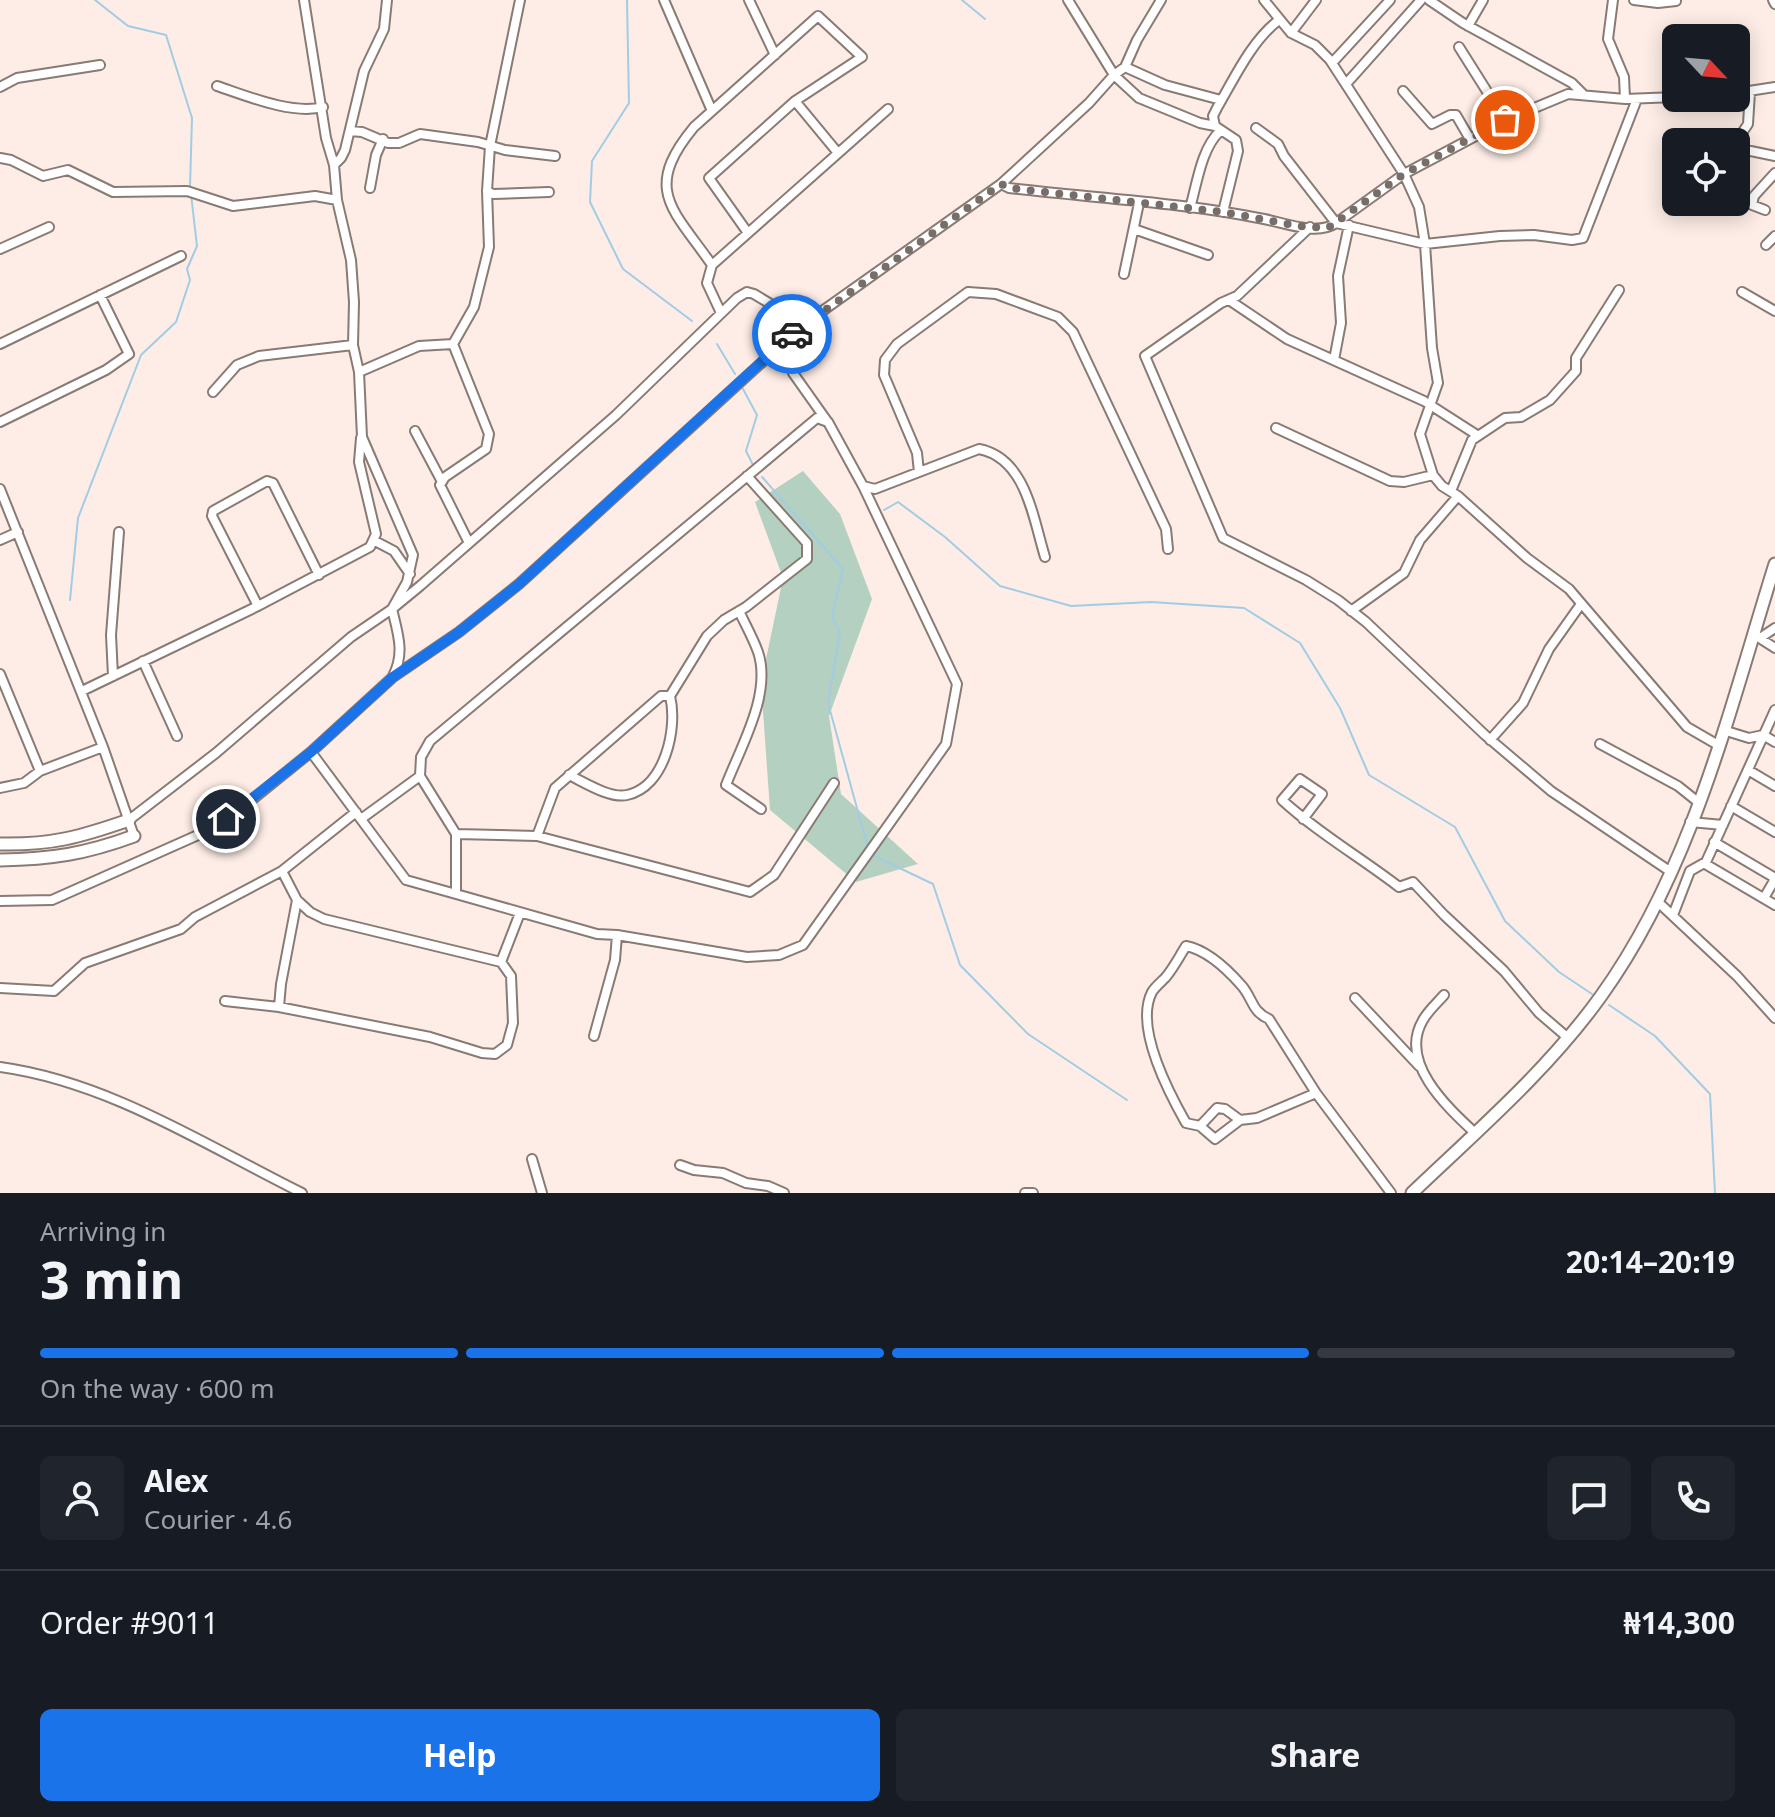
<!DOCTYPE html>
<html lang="en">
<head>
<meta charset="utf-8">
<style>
	:root { --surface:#171b24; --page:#20242c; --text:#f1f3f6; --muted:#9ea1a6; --line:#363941; --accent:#1a73e8 }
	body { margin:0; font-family:"Noto Sans",sans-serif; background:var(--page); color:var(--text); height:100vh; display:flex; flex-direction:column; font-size:30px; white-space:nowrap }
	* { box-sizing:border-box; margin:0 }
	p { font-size:26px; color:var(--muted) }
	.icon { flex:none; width:44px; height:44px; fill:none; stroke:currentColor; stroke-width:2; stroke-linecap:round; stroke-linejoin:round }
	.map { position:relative; height:1193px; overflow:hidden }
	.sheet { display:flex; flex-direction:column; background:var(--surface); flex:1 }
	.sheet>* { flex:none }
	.needle { width:52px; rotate:116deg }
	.controls { position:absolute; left:1662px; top:24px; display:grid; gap:16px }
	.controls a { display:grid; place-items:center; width:88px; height:88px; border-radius:12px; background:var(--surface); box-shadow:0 4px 20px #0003; font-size:40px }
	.pin { position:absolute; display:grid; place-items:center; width:68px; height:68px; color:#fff; margin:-34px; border:4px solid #fff; border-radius:50%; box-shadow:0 2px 8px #0007 }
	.courier { position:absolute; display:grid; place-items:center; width:80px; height:80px; margin:-40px; border:6px solid #1a73e8; border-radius:50%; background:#fff; color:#222; box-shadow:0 2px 10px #0007 }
	.overview em { font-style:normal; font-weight:700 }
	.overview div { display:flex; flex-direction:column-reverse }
	.overview { display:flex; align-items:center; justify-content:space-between; height:136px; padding:0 40px }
	h1 { font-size:52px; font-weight:700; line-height:60px }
	.bar { display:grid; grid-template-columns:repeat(4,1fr); gap:12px 8px; align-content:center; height:96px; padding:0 40px }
	.bar i { height:10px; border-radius:6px; background:var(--line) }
	.bar .selected { background:var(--accent) }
	.bar p { grid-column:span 4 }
	.line { display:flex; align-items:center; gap:20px; padding:0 40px; border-top:2px solid var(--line) }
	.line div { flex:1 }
	.round { display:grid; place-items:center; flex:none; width:84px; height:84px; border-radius:12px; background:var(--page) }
	.action { display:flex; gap:16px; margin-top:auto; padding:16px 40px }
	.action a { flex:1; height:92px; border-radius:12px; background:var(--accent); color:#fff; font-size:32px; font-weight:700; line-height:92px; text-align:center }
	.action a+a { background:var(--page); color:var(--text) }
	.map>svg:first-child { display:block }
</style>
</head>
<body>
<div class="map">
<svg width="1775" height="1193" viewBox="0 0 1775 1193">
	<rect width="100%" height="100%" fill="#feede6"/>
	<path fill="#b4d0c1" d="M 803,471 L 840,514 L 872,599 L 829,716 L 841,794 L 918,864 L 856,882 L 770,810 L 761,683 L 783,578 L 755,502 Z"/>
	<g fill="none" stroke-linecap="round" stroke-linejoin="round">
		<path stroke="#a2cce3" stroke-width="2" d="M 95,0 L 128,26 L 166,35 L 192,118 L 190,187
			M 627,0 L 629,103 L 592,161 L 590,202 L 623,269 L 692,321
			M 962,0 L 985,19
			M 717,344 L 735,374
			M 743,389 L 757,415 L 746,451 L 753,465
			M 762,477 L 843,569 L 832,616 L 840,633 L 828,703 L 868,848
			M 884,510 L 898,502 L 945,537 L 1000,586 L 1071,606 L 1151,602 L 1244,608 L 1300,643 L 1340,708 L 1369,775 L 1455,827 L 1505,921 L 1559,972 L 1592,994
			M 70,600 L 78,518 L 141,355 L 176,322 L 190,280 L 187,269 L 197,246 L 191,194
			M 870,854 L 933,884 L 960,965 L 1028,1034 L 1127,1100
			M 1609,1005 L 1655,1036 L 1710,1094 L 1715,1193"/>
		<defs>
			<path id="street" d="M 304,0 L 326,138 L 334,165 L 337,200 L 351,260 L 354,302 L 353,345 L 359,372 L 362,437 L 413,555 L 407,582 L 392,609 C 398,634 405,653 393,676
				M 664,0 L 712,111
				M 749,0 L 775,55
				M 1068,0 L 1114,75 L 1139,98 L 1200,123 L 1215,126 L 1236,140 L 1238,151 L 1223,212
				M 1264,0 L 1291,33 L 1315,45 L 1330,60 L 1404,174 L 1419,207 L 1425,244 L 1432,348 L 1438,383 L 1420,434 L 1433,475 L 1442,486 L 1458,496 L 1527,558 L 1569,589 L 1687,727 L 1718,745
				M 1429,0 L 1463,23 L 1572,83 L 1583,94
				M 1613,0 L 1608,39 L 1624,77 L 1625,99
				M 1634,0 L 1658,3 L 1676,1
				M 1773,0 L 1775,4
				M 1468,26 L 1483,0
				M 1291,33 L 1316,0
				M 1459,47 L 1505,120
				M 1332,63 L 1390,0
				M 1125,67 L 1137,40 L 1161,0
				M 1346,84 L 1421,0
				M 217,86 C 247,96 292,115 323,107
				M 0,87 L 17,78 L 100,65
				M 1403,91 L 1432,124 L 1450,115 L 1456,115 L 1470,139
				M 1750,92 L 1748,124 L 1742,133 L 1741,149 L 1775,156
				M 1736,93 L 1775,87
				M 795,101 L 838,153
				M 1215,126 L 1213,116 L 1217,108 C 1234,79 1252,40 1279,20
				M 1256,128 L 1278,144 L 1284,156 L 1336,223 L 1404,174 L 1508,119 L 1568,94 L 1625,99 L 1676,97
				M 350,131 L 362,132 L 388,143 L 399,143 L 420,134 L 478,142 L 505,150 L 555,156
				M 0,158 L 11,160 L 43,176 L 68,170 L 113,192 L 187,191 L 233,206 L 315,196 L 337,200
				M 334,165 L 341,158 L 345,150 L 364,71 L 384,29 L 387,0
				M 1001,184 L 1009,188 C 1093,198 1181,202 1264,219 C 1285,223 1317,236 1336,223 L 1425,244 L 1500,236 L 1534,235 L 1572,240 L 1583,238 L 1637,99
				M 370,188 L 376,155 L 383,139
				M 487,191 L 493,194 L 549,192
				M 1190,208 C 1197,184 1201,149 1220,131
				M 1765,210 L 1752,205 L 1754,196 L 1775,173
				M 1310,227 L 1237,296 L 1221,303 L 1145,356 L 1223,538 L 1306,580 L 1338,600 L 1366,622 L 1485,735 L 1551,791 L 1671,872
				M 1134,229 L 1208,255
				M 1766,245 L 1775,236
				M 0,249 L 49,227
				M 712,265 C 673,209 642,190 694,127 L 818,16 L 862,57 L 795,101 L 709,178 L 748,233
				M 1124,274 L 1139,203
				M 1742,292 L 1775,311
				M 1229,300 L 1287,339 L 1424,401 L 1477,435
				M 721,313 L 707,283 L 712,265 L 888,109
				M 0,344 L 181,256
				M 453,344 L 474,307 L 489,247 L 487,191 L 490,146 L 520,0
				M 1334,360 L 1341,323 L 1338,276 L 1349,225
				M 359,372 L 419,346 L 453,344 L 489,434 L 486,449 L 445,477 L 440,485 L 469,543
				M 793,373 L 827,421
				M 213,392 L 237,365 L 259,356 L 353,345
				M 0,422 L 106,370 L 129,354 L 100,295
				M 1276,428 L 1390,481 L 1404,482 L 1433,475
				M 415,431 L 441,480
				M 919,472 L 917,453 L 884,375 L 885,360 L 897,344 L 968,292 L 996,294 L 1023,304 L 1058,317 L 1073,332 L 1166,529 L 1168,549
				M 0,489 L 103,747 L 40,771 L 24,783 L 0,788
				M 1451,491 L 1472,440 L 1505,418 L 1521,417 L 1550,400 L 1576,371 L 1576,358 L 1619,290
				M 0,540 L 18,532
				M 375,541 L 394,551 L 410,574
				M 258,606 L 212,516 L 213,511 L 267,481 L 273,483 L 319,575
				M 739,611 C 745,624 753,638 758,652 C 772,694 741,746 726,785 L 761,809
				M 1351,611 L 1404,573 L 1420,540 L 1458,496
				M 1753,634 L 1775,648
				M 1760,638 L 1775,628
				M 143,661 L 177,736
				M 0,674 L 40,771
				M 113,676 L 111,635 L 119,532
				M 82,691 L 258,606 L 370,547 L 376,534 L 359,462 L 361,438
				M 670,696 L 707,636 L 724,620 L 746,607 L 807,559 L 807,543 L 747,476
				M 1775,710 L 1706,862 L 1707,865 L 1775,905
				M 1723,730 L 1749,738 L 1763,735 L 1775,742
				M 1490,740 L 1523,703 L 1549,649 L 1581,604
				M 1600,744 L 1678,786 L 1698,802
				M 103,747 L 134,836
				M 311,752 L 406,880 L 456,894
				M 1748,770 L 1775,786
				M 420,776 L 421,757 L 430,741 L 817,418 L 828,422 L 863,486 L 875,489 L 979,449 C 1026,458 1033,518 1045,557
				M 1731,806 L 1775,832
				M 356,812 L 282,871 L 297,900 L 281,984 L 279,1007 L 430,1037 L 482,1053 L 495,1054 L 507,1045 L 513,1023 L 511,976 L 501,962 L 520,913
				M 361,819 L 420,776 L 456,834 L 456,894 L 597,934 L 617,935 L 615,960 L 594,1036
				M 1303,819 L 1322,794 L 1300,779 L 1282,800 C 1318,833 1360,857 1399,887 L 1413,882 L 1444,915 L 1504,971 L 1539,1013 L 1567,1037
				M 129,820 L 216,753 L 351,637 L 392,609 L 420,586 L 616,415 L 737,298 L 747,292 L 754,294 L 804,324
				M 1690,822 L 1723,825
				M 456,834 L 537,836 L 750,892 L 774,875 L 834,783
				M 537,836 L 555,788 L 661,696 L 670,696 C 678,728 665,787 627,795 C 610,799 584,782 569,775
				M 1714,842 L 1775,878
				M 1764,898 L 1775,879
				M 297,900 L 310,912 L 324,919 L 501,962
				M 0,901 L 52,900 L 207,831 L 244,806 L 311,752 L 393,677 L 459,632 L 519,584 L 804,324 L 1001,184 L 1089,103 L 1114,75 L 1125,67 L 1165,85 L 1221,100
				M 1658,902 L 1737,976 L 1775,1018
				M 1673,915 L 1690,871 L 1706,862
				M 617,935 L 747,957 L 779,955 L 803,945 L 946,744 L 957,684 L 863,486
				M 0,988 L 54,991 L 85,963 L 181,929 L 195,917 L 282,871
				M 1444,995 C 1437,1003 1428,1011 1423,1020 C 1398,1062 1447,1107 1475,1133
				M 1355,998 L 1419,1066
				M 225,1001 L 279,1007
				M 0,1067 C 109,1082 205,1145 302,1193
				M 1240,1120 L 1215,1139 L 1200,1126 L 1217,1108 L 1225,1109 L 1240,1120 L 1257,1118 L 1316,1093
				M 1200,1126 L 1186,1123 C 1169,1093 1134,1027 1152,992 C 1155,987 1161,982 1165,978 C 1173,969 1179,957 1186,946 C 1207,950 1228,970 1242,986 C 1253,999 1252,1012 1269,1019 L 1316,1093 L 1391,1193
				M 532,1159 L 542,1193
				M 680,1165 L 694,1170 L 723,1173 L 746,1183 L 768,1186 L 784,1193
				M 1025,1193 L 1033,1193"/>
			<path id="secondary" d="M 0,844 C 52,845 80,837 129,820
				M 0,860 C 52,859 85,854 134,836
				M 1412,1193 C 1477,1131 1548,1070 1601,996 C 1692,870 1729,711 1775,564"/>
		</defs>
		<use href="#street" stroke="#897a74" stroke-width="12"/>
		<use href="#secondary" stroke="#897a74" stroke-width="15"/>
		<use href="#street" stroke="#fff" stroke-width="8"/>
		<use href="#secondary" stroke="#fff" stroke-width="11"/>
	</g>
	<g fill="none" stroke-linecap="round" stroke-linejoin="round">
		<path stroke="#776e69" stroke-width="8" stroke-dasharray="0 14.4" d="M 792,334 L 1001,184 L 1009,188 L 1223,212 L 1299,226 L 1328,228 L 1404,174 L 1505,120"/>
		<path stroke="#1a73e8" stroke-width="10" d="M 226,819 L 311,752 L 393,677 L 459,632 L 519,584 L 792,334"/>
	</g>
</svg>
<div class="controls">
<a><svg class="needle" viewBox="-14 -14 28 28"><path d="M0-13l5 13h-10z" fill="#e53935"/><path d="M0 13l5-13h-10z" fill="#9ea1a6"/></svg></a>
<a><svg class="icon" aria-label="locate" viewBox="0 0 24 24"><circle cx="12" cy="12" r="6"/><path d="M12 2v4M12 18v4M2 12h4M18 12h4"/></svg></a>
</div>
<div class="pin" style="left:1505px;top:120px;background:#ea580c"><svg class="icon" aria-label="bag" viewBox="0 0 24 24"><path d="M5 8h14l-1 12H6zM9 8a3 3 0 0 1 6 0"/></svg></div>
<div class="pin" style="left:226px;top:819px;background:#1f2937"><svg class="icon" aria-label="home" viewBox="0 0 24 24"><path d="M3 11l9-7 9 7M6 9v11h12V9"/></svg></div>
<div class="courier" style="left:792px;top:334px"><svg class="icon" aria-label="car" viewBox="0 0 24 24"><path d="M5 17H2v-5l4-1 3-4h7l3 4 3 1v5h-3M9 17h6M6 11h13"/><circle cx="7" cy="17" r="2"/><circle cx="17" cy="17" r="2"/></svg></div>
</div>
<section class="sheet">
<div class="overview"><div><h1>3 min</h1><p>Arriving in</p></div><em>20:14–20:19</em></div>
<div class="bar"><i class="selected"></i><i class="selected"></i><i class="selected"></i><i></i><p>On the way · 600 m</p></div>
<div class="line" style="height:144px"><a class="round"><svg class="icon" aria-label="person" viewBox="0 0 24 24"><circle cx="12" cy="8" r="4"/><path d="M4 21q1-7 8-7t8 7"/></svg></a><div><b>Alex</b><p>Courier · 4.6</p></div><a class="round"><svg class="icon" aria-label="chat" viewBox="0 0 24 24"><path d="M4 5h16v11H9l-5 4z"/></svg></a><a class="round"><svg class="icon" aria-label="phone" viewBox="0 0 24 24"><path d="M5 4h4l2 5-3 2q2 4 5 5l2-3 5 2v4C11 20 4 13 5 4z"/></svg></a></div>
<div class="line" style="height:104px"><div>Order #9011</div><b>₦14,300</b></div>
<div class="action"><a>Help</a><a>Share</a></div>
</section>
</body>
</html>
